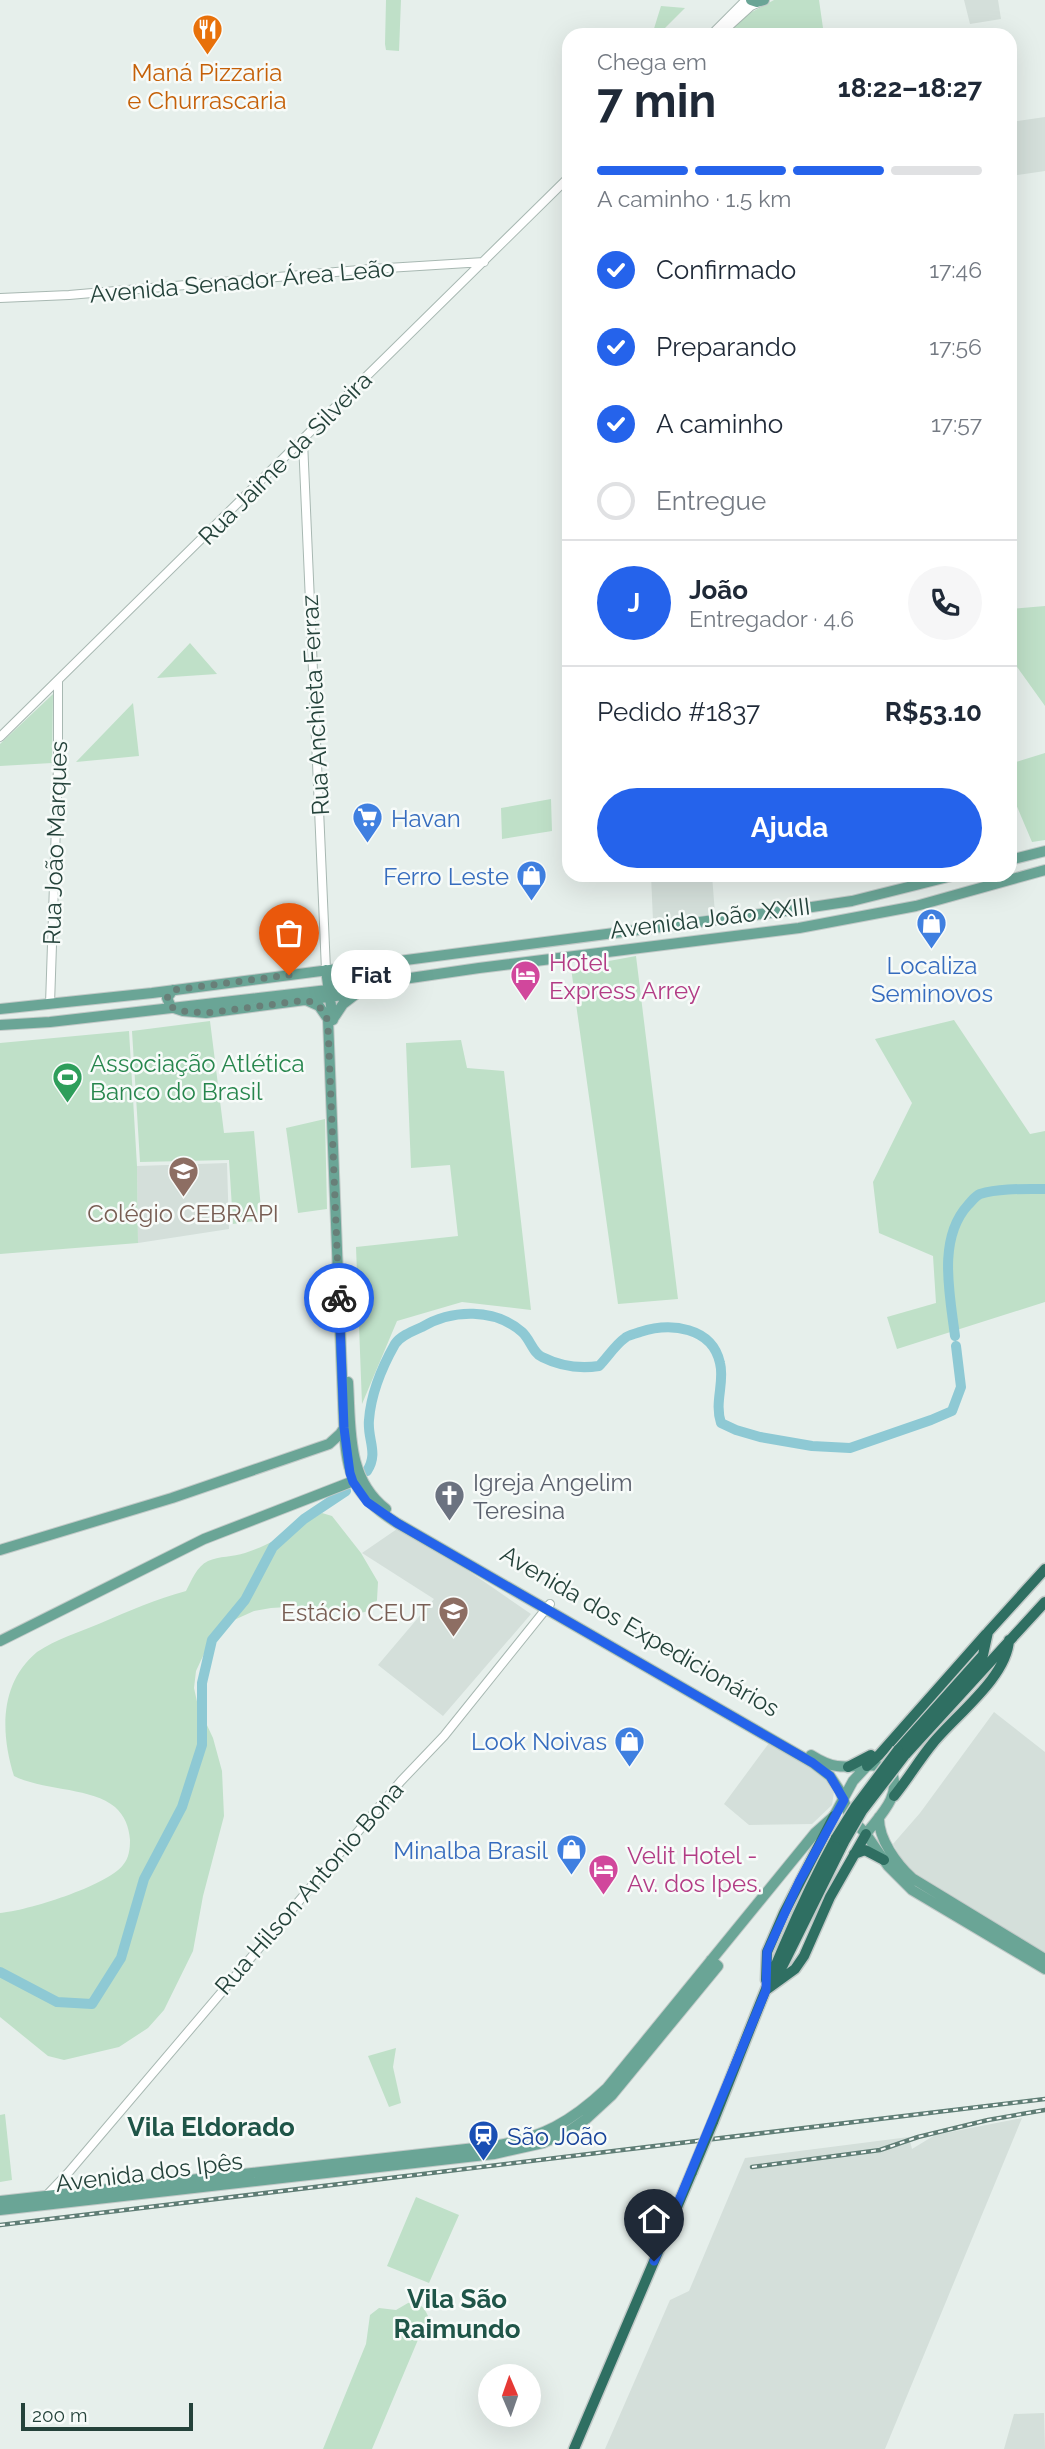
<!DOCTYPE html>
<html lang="pt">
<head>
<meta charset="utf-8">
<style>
	:root { --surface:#fff; --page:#f6f6f7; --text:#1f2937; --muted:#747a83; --line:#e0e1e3; --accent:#2563eb }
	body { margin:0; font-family:Raleway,sans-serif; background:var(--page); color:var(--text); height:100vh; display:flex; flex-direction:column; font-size:26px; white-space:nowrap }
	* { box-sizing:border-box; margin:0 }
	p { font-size:23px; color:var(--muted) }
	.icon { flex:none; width:38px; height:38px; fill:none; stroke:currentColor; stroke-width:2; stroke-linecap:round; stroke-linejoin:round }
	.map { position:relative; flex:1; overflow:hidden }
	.details { position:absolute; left:562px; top:28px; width:455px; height:854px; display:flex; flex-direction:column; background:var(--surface); border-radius:21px; box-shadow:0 7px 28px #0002 }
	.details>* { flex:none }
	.needle { width:46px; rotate:358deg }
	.buttons { position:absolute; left:478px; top:2364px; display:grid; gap:14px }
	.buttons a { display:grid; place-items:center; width:63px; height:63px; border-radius:50%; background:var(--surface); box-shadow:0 7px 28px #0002; font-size:35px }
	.scale { position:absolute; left:21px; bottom:18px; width:172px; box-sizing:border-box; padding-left:7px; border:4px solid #24423a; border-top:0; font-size:19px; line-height:24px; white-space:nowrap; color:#24423a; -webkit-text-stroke:5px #f7fbf9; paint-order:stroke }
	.pin { position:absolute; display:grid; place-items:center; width:60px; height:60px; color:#fff; margin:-72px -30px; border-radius:50% 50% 50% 0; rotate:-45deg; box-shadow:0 0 7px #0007 }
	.pin .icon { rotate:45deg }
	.courier { position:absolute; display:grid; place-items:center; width:70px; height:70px; margin:-35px; border:5px solid #2563eb; border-radius:50%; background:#fff; color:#222; box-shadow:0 2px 9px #0007 }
	.bubble { position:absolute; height:49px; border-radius:24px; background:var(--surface); box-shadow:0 7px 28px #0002; font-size:23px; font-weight:700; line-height:49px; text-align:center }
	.headline em { font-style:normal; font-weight:700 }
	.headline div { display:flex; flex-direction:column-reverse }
	.headline { display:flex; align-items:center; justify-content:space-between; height:119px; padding:0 35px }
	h1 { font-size:46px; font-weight:700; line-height:52px }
	.bar { display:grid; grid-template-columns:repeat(4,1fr); gap:10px 7px; align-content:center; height:84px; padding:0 35px }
	.bar i { height:9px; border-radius:5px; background:var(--line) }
	.bar .active { background:var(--accent) }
	.bar p { grid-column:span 4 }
	.line { display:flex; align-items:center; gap:18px; padding:0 35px; border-top:2px solid var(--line) }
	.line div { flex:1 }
	.round { display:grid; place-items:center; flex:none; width:74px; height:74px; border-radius:37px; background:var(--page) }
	ol { padding:0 35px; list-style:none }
	li { display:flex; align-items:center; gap:21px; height:77px }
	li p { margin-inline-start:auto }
	li .icon { padding:7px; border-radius:50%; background:var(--accent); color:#fff; stroke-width:4 }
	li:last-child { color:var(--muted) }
	li i { width:38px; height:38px; border:4px solid var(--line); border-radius:50% }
	.action { display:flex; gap:14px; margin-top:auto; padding:14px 35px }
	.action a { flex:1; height:80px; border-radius:42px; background:var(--accent); color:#fff; font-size:28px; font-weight:700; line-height:80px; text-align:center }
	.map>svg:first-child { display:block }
</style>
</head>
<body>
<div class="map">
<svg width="1045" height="2449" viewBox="0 0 1045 2449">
	<rect width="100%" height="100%" fill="#e6efeb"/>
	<path fill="#d4dfda" d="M 964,0 L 998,0 L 1001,19 L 970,24 Z
		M 1045,117 L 1045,171 L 1010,176 L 1010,122 Z
		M 651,875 L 712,875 L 715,914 L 653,921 Z
		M 227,1163 L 229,1229 L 138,1243 L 137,1166 Z
		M 397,1529 L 457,1563 L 531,1614 L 443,1716 L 378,1665 L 434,1599 L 362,1553 Z
		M 994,1712 L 1045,1752 L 1045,1955 L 907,1869 L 893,1844 L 920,1813 Z
		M 769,1743 L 810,1767 L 824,1777 L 831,1787 L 834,1792 L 832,1805 L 812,1824 L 749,1825 L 724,1804 Z
		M 1022,2118 L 885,2449 L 605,2449 L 670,2300 L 689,2291 L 745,2158 L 909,2137 L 912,2149 L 935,2135 Z
		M 1044,2413 L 1045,2449 L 1004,2449 L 1014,2414 Z"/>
	<path fill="#bfe0c8" d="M 386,0 L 401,0 L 399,51 L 386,50 L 385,44 Z
		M 774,0 L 819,0 L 824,35 L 726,35 L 748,14 Z
		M 661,6 L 685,8 L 658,35 L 652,35 Z
		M 1045,606 L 1045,706 L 1010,657 L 1010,609 Z
		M 190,643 L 217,674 L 157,678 Z
		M 53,694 L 52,763 L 0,766 L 0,744 Z
		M 133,703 L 139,756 L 76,762 Z
		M 1045,753 L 1045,840 L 1032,842 L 1010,790 L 1010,764 Z
		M 551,799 L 552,831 L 502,839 L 501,808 Z
		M 636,956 L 678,1299 L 618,1304 L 571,968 Z
		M 954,1020 L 1030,1134 L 1045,1131 L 1045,1302 L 897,1349 L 887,1317 L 936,1303 L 933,1256 L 879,1233 L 873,1182 L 912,1103 L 875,1039 Z
		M 210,1021 L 224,1133 L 254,1131 L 262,1220 L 233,1224 L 229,1160 L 140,1162 L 132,1031 Z
		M 129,1031 L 137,1166 L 138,1243 L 0,1254 L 0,1043 Z
		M 461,1040 L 467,1068 L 504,1071 L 531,1310 L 462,1302 L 397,1321 L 362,1404 L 356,1247 L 458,1236 L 450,1165 L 411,1168 L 406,1043 Z
		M 325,1119 L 327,1209 L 298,1213 L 286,1128 Z
		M 322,1513 L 332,1516 L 361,1553 L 378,1582 L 377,1600 L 373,1610 L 352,1615 L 304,1606 L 271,1608 L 254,1611 L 234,1620 L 210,1641 L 196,1671 L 194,1688 L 198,1706 L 213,1738 L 222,1771 L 224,1816 L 203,1896 L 193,1951 L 164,2010 L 148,2028 L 119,2047 L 64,2060 L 48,2056 L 0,2017 L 0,1913 C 26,1911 107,1886 123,1865 C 129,1858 130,1849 130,1840 C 129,1827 125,1816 115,1807 C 91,1787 44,1791 14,1776 C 0,1731 0,1683 37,1652 C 56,1639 80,1632 101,1623 C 129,1611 156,1599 186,1591 C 192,1580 196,1567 208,1561 C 219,1556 233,1557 245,1553 C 273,1544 296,1528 322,1513 Z
		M 396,2048 L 393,2067 L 401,2103 L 389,2107 L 368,2056 Z
		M 5,2114 L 12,2180 L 0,2182 L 0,2115 Z
		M 416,2197 L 459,2215 L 429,2283 L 387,2266 Z
		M 408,2303 C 419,2302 424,2307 428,2316 L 372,2449 L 323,2449 L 366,2344 L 370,2315 L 379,2308 L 396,2310 Z"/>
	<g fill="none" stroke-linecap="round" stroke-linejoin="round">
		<path stroke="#8ec9d4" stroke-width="10" d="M 955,1336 C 950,1295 937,1239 968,1205 C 972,1201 975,1196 980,1194 C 999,1188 1025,1189 1045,1189
			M 367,1471 C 379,1453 367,1439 369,1420 C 371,1393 382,1367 395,1344 C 400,1336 413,1331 422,1327 C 452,1309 495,1308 522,1332 C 530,1339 533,1353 542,1357 C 560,1366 579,1369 599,1366 C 607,1358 615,1345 625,1338 C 628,1335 635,1334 640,1332 C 671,1322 712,1327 720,1363 C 725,1382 714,1402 721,1423 L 736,1430 L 760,1437 L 812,1446 L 850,1448 L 931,1420 L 952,1411 L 961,1387 L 956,1346
			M 0,1972 L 57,2002 L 92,2004 L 121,1958 L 144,1879 L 182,1807 L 202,1745 L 202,1683 L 212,1640 L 245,1600 L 273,1547 L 304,1519 L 346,1491"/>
		<defs>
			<path id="minor" d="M 711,35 L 746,0
				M 719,35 L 751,6 L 760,2
				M 0,298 L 69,295 L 371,269 L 484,262
				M 303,441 L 326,970
				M 0,737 L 569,177
				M 50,1004 L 58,765 L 58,682
				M 46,2199 L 47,2195 L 68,2173 L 401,1781 L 444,1736 L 550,1604"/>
			<path id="major" d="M 751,0 L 757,2 L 764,0
				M 1010,860 L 1045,851
				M 326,970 L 333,1020
				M 173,990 L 167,998 L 171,1007 L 183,1011 L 206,1013 L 358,993 L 368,988
				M 306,1000 L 319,1006 L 328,1019 L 344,1428 C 347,1477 354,1496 397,1523 L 813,1763 L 830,1776 L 840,1791 L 850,1817 L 866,1834 L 888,1866 L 912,1890 L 1045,1969
				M 0,1009 L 152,993 L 792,910 L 852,901 L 956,875
				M 333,1019 L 343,1004 L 356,994
				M 0,1025 L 50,1022 L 328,990 L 479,968 L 799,928 L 916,906 L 1045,870
				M 348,1382 C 351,1428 346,1478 386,1509
				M 0,1550 L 172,1498 L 329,1444 L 340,1434 L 344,1428
				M 0,1641 L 204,1539 L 356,1480
				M 811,1755 C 819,1760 828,1765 837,1766 C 856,1769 877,1759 892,1773 C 901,1797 880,1815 866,1834
				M 879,1817 C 878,1839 897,1864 912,1878 L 1045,1959
				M 0,2201 L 493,2146 C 542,2138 571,2122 607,2088 L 815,1833 L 834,1816 L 853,1781 L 867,1766
				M 0,2210 L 494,2154 L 543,2143 L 569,2131 L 586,2119 L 612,2095 L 718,1966 L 711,1960"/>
			<path id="highway" d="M 898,1750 L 983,1655 L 988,1632 L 1045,1569
				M 905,1755 L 1045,1602
				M 867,1766 L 879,1755 L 986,1634
				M 848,1767 L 871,1755
				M 894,1796 C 908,1779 919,1760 933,1743 C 956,1715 1007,1677 1009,1640
				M 854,1854 L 865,1850 L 884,1860
				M 774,1979 L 783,1965 L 844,1842
				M 766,1980 L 767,1952 L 784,1913 L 834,1816
				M 766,1990 L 795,1969 L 804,1956 L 830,1897 L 866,1834
				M 713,2122 C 752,2026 786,1929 836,1838
				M 574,2449 L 692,2172"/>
		</defs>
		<use href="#minor" stroke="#a8b8b2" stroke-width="10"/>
		<use href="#major" stroke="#c2cac8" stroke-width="12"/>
		<use href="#highway" stroke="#c2cac8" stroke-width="13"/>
		<use href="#minor" stroke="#fff" stroke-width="8"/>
		<use href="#major" stroke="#6aa596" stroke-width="10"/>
		<use href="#highway" stroke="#2f6f62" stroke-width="10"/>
		<defs>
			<path id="rail" d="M 752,2167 L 880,2150 L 918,2137 L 988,2120 L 1045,2110
				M 0,2225 L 1045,2099"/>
		</defs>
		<use href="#rail" stroke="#5f7d75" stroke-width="4.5"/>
		<use href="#rail" stroke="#f7fbf9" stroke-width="2" stroke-dasharray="5" stroke-linecap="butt"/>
		<defs>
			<path id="highway-bridge" d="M 836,1838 L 856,1806 L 898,1750
				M 844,1842 L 862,1811 L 905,1755
				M 692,2172 L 713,2122"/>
		</defs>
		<use href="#highway-bridge" stroke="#c2cac8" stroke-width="13" stroke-linecap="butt"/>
		<use href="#highway-bridge" stroke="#2f6f62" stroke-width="10"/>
	</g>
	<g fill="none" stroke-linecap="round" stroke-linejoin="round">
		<path stroke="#687f78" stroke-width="7" stroke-dasharray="0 12.6" d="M 289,975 L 173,990 L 167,998 L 171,1007 L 183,1011 L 206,1013 L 306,1000 C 319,1005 327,1011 328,1026 L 339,1298"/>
		<path stroke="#2563eb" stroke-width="9" d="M 339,1298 L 344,1428 L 350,1473 L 353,1482 L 367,1502 L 397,1523 L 813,1763 L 830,1776 L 844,1800 L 799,1882 L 767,1952 L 766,1990 L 654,2261"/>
	</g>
	<defs>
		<symbol id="restaurant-pin" viewBox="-11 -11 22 30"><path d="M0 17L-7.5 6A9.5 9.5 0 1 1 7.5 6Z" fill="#e8710a" stroke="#f7fbf9"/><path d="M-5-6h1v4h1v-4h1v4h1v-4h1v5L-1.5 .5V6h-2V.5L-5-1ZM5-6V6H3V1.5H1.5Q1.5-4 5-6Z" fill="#fff"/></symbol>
		<symbol id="supermarket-pin" viewBox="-11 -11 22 30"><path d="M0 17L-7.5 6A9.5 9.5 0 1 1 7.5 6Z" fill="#3f7fe0" stroke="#f7fbf9"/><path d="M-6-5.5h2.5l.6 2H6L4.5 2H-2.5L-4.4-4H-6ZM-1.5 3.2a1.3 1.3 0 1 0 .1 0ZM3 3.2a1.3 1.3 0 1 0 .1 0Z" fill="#fff"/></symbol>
		<symbol id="shop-pin" viewBox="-11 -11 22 30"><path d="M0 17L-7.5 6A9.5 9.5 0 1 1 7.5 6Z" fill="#3f7fe0" stroke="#f7fbf9"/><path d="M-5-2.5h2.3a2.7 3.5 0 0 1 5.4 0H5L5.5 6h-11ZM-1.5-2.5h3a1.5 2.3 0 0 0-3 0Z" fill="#fff"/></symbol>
		<symbol id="hotel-pin" viewBox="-11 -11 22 30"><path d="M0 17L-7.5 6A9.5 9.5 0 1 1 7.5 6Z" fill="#d1479c" stroke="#f7fbf9"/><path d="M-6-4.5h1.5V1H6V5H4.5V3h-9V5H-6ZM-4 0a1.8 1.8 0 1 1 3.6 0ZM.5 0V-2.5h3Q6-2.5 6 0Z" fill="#fff"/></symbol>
		<symbol id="stadium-pin" viewBox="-11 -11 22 30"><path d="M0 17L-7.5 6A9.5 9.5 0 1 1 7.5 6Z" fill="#2e9e5b" stroke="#f7fbf9"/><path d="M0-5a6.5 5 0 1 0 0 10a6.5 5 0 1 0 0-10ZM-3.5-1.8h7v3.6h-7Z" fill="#fff"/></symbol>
		<symbol id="school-pin" viewBox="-11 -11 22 30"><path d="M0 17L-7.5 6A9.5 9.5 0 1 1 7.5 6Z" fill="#8d6e63" stroke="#f7fbf9"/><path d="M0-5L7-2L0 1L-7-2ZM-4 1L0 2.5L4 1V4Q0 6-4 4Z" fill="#fff"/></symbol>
		<symbol id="church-pin" viewBox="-11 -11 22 30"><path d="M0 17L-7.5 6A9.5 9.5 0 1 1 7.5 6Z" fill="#6b7280" stroke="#f7fbf9"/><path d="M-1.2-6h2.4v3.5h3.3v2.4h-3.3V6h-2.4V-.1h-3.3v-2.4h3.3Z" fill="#fff"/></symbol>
		<symbol id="university-pin" viewBox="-11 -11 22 30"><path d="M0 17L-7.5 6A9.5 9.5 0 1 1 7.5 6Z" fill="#8d6e63" stroke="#f7fbf9"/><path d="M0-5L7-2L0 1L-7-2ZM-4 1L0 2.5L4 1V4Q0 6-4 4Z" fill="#fff"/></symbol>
		<symbol id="station-pin" viewBox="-11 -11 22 30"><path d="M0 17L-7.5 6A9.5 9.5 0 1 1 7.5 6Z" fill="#1a4fb4" stroke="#f7fbf9"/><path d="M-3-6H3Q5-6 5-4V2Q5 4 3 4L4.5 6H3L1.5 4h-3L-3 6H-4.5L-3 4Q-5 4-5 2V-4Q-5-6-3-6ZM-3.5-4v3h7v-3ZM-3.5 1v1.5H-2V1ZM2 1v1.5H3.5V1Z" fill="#fff"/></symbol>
	</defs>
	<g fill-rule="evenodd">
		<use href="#restaurant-pin" x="190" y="12" width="35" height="47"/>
		<use href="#supermarket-pin" x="350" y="800" width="35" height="47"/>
		<use href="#shop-pin" x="514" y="858" width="35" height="47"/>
		<use href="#shop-pin" x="914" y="906" width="35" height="47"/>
		<use href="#hotel-pin" x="508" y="958" width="35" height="47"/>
		<use href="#stadium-pin" x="50" y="1060" width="35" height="47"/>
		<use href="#school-pin" x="166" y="1154" width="35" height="47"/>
		<use href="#church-pin" x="432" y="1478" width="35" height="47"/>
		<use href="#university-pin" x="436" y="1594" width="35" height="47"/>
		<use href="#shop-pin" x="612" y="1724" width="35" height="47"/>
		<use href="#shop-pin" x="554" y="1832" width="35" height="47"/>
		<use href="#hotel-pin" x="586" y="1852" width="35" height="47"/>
		<use href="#station-pin" x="466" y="2118" width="35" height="47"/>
	</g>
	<g text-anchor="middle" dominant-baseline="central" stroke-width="5" stroke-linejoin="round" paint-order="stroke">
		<g font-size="24" fill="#c56008" stroke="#f7fbf9">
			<text x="207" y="72">Maná Pizzaria<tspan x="207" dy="28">e Churrascaria</tspan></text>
		</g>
		<g font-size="24" fill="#24423a" stroke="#f7fbf9">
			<text transform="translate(242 281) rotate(-5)">Avenida Senador Área Leão</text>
			<text transform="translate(285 458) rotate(-45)">Rua Jaime da Silveira</text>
			<text transform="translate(315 705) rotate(-93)">Rua Anchieta Ferraz</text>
			<text transform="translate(55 843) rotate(-88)">Rua João Marques</text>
			<text transform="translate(710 918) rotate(-7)">Avenida João XXIII</text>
			<text transform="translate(640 1631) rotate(30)">Avenida dos Expedicionários</text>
			<text transform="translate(309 1888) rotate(-49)">Rua Hilson Antonio Bona</text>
			<text transform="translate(149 2172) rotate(-7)">Avenida dos Ipês</text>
		</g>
		<g font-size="24" fill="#366cbe" stroke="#f7fbf9" text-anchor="end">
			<text x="391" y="818" text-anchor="start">Havan</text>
			<text x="509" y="876">Ferro Leste</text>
			<text x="932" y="965" text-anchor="middle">Localiza<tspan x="932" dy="28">Seminovos</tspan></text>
			<text x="607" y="1741">Look Noivas</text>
			<text x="548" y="1850">Minalba Brasil</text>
		</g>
		<g font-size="24" fill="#b23c85" stroke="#f7fbf9" text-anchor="start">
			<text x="549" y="962">Hotel<tspan x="549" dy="28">Express Arrey</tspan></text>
			<text x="627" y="1855">Velit Hotel -<tspan x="627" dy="28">Av. dos Ipes.</tspan></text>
		</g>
		<g font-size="24" fill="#27864d" stroke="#f7fbf9" text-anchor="start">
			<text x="90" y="1063">Associação Atlética<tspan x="90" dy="28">Banco do Brasil</tspan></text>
		</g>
		<g font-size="24" fill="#785e54" stroke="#f7fbf9">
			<text x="183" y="1213">Colégio CEBRAPI</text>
			<text x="431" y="1612" text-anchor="end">Estácio CEUT</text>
		</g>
		<g font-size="24" fill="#5b616d" stroke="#f7fbf9" text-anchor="start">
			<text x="473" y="1482">Igreja Angelim<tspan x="473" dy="28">Teresina</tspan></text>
		</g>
		<g font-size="24" fill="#164399" stroke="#f7fbf9" text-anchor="start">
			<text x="507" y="2136">São João</text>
		</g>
		<g font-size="26" font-weight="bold" fill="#1f5548" stroke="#f7fbf9">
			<text x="211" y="2127">Vila Eldorado</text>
			<text x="457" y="2299">Vila São<tspan x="457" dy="30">Raimundo</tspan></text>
		</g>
	</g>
</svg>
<div class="buttons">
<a><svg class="needle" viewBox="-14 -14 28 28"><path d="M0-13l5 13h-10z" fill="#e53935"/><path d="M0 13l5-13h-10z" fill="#747a83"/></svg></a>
</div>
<div class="scale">200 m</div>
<div class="pin" style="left:289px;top:975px;background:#ea580c"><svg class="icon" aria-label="bag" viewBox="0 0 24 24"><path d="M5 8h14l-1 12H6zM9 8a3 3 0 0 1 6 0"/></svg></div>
<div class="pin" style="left:654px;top:2261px;background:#1f2937"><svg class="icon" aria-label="home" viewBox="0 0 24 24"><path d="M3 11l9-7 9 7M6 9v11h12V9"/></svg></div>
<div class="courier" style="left:339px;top:1298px"><svg class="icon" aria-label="bike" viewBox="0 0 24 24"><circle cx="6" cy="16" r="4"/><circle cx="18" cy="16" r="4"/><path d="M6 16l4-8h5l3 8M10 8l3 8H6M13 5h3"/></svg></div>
<div class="bubble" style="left:331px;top:950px;width:80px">Fiat</div>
<section class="details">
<div class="headline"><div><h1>7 min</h1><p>Chega em</p></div><em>18:22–18:27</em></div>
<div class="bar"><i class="active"></i><i class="active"></i><i class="active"></i><i></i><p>A caminho · 1.5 km</p></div>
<ol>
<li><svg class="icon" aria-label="check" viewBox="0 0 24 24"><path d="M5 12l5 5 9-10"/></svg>Confirmado<p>17:46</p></li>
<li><svg class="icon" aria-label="check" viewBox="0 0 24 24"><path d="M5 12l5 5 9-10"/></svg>Preparando<p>17:56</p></li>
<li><svg class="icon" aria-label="check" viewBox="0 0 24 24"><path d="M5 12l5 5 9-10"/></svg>A caminho<p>17:57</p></li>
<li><i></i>Entregue</li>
</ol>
<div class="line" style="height:126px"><b class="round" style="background:var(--accent);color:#fff">J</b><div><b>João</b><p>Entregador · 4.6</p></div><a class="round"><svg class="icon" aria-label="phone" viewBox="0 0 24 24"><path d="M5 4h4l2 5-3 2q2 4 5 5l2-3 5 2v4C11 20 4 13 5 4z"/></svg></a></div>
<div class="line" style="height:91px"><div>Pedido #1837</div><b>R$53.10</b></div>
<div class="action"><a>Ajuda</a></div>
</section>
</div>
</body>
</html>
